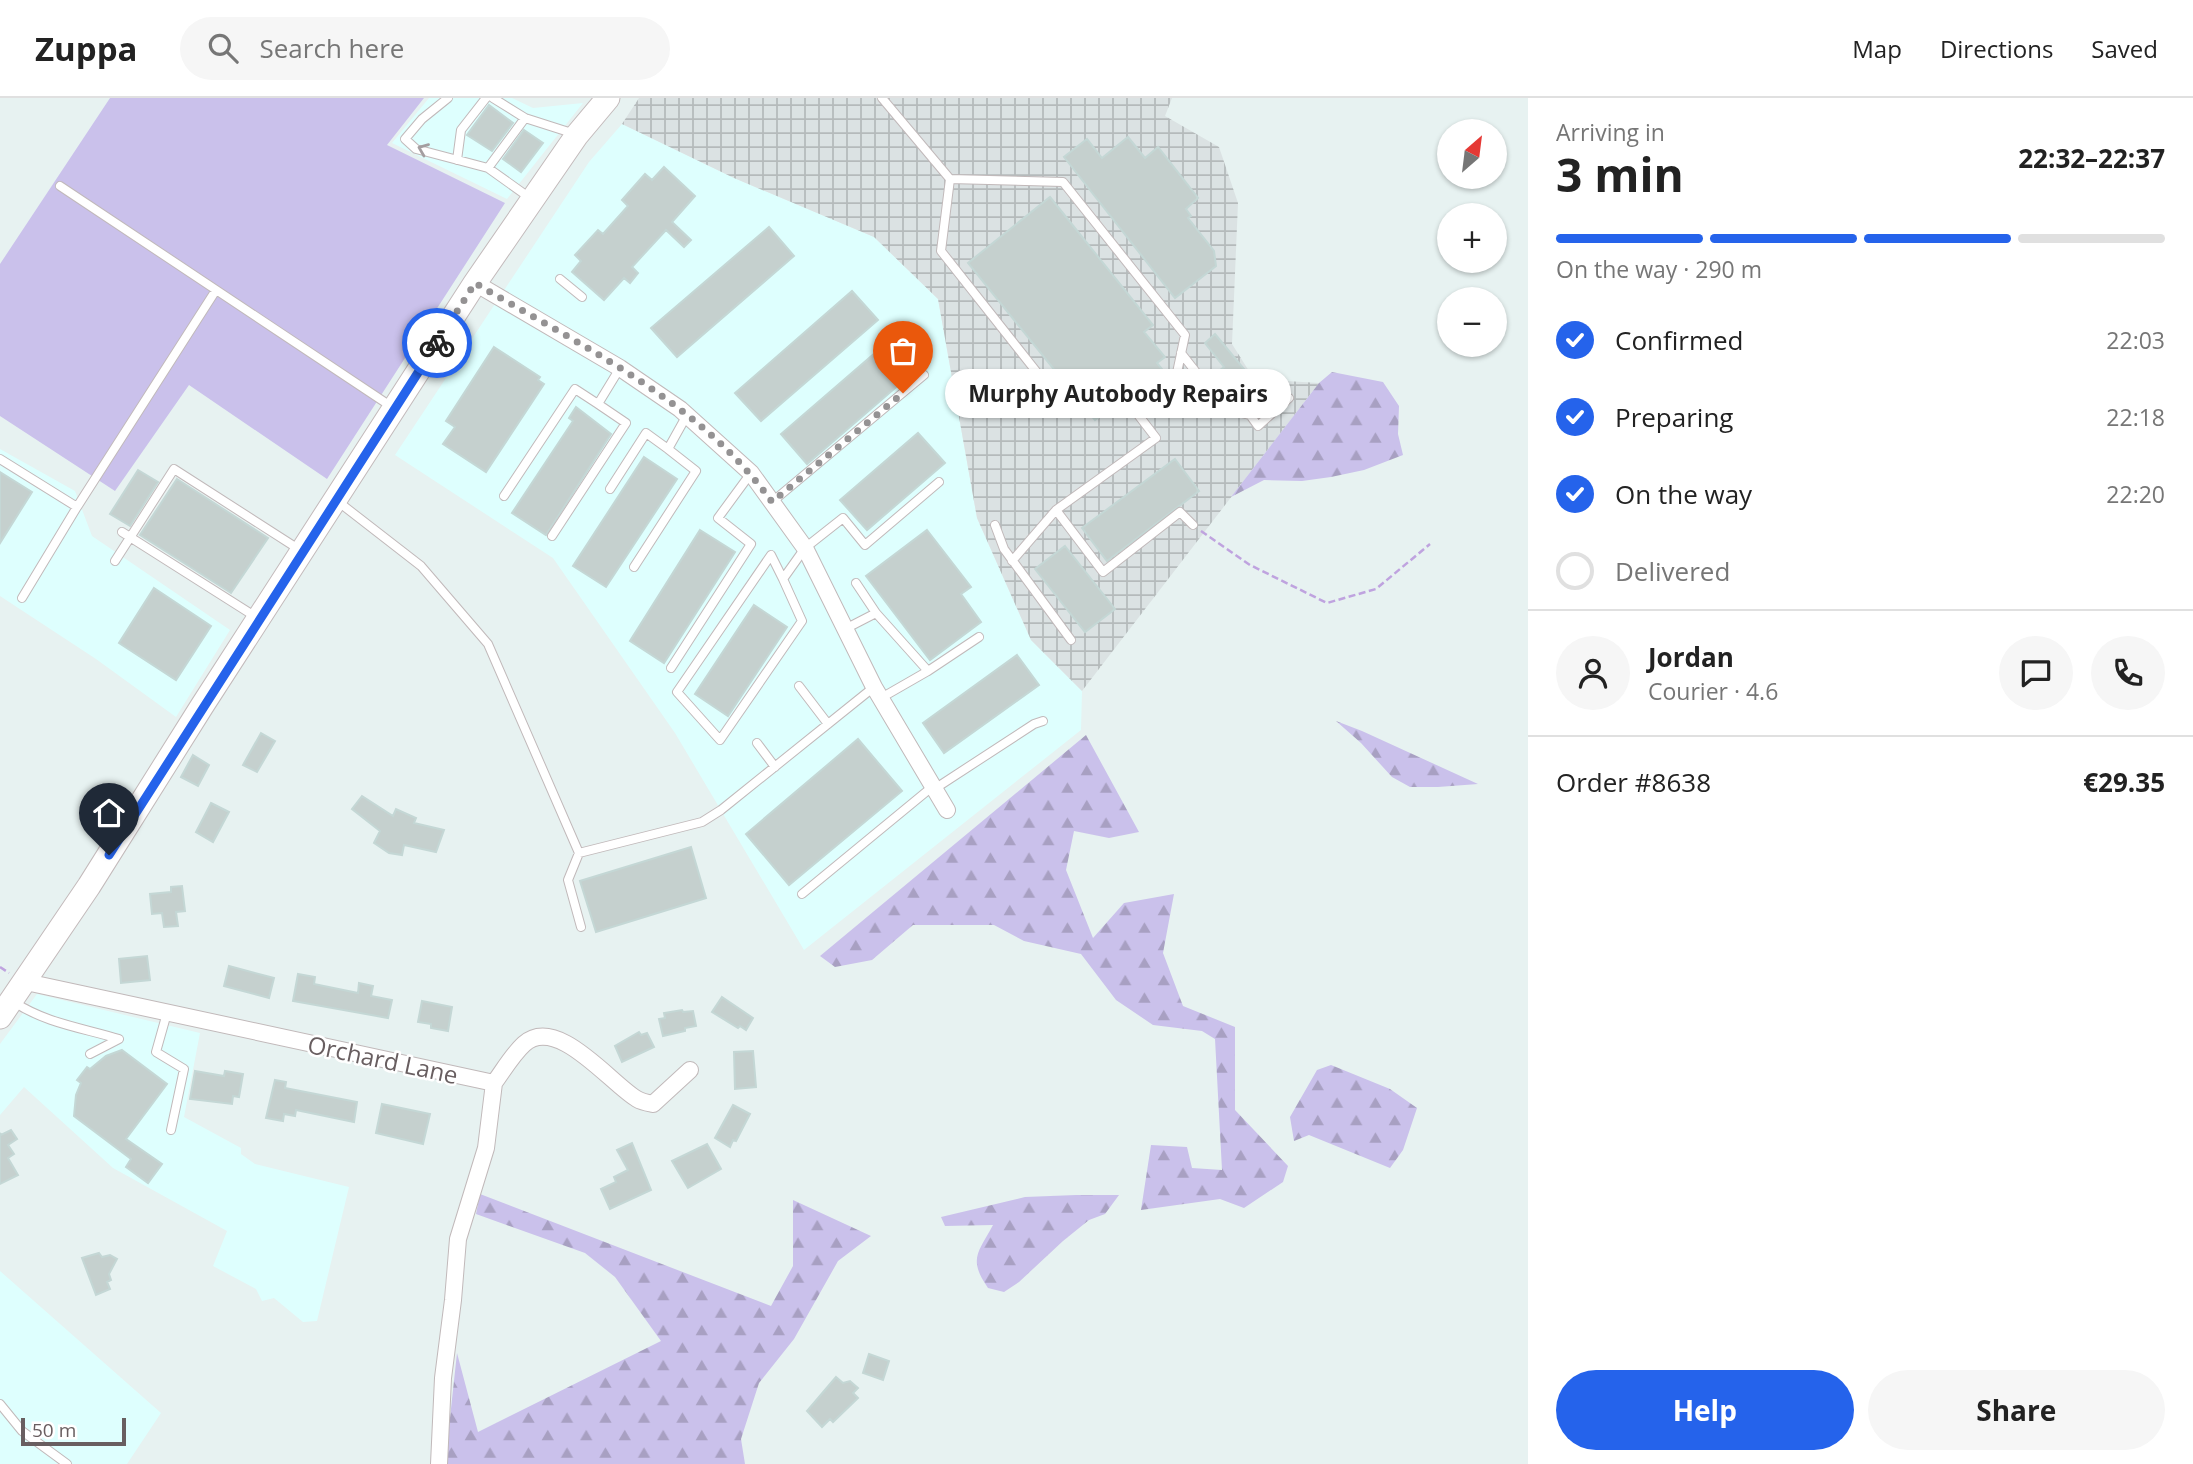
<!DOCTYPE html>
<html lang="en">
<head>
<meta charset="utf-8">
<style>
	:root { --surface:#fff; --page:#f6f6f6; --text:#222; --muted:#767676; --line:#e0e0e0; --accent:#2563eb }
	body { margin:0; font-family:"Open Sans",sans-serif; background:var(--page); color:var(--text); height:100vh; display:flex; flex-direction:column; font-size:26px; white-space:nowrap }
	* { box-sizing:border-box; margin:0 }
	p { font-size:23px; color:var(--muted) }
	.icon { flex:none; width:38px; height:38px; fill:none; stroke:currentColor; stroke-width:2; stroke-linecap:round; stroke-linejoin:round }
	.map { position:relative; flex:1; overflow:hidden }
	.side { display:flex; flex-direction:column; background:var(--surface); width:665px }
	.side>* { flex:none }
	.needle { width:46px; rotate:28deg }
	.buttons { position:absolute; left:1437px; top:21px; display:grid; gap:14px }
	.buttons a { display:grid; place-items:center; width:70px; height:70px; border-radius:50%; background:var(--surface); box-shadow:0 2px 5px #0004; font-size:35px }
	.scale { position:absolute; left:21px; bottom:18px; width:105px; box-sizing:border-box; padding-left:7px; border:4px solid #685e60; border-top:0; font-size:19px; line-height:24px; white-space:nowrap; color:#685e60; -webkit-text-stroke:5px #fff; paint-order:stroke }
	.pin { position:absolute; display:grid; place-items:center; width:60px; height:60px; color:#fff; margin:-72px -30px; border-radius:50% 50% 50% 0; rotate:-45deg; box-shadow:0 0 7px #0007 }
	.pin .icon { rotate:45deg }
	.courier { position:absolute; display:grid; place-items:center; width:70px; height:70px; margin:-35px; border:5px solid #2563eb; border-radius:50%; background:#fff; color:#222; box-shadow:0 2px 9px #0007 }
	.bubble { position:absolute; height:49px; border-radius:24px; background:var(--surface); box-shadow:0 2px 5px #0004; font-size:23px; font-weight:700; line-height:49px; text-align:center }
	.summary em { font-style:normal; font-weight:700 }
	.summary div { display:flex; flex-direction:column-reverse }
	.summary { display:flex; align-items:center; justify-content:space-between; height:119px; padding:0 28px }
	h1 { font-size:46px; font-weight:700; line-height:52px }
	.bar { display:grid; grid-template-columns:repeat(4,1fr); gap:10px 7px; align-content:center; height:84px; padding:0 28px }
	.bar i { height:9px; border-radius:5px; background:var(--line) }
	.bar .active { background:var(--accent) }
	.bar p { grid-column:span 4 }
	.line { display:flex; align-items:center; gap:18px; padding:0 28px; border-top:2px solid var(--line) }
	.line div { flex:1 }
	.round { display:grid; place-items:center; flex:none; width:74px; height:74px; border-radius:37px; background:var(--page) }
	ol { padding:0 28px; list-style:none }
	li { display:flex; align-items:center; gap:21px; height:77px }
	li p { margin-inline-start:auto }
	li .icon { padding:7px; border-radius:50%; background:var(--accent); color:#fff; stroke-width:4 }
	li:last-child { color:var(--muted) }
	li i { width:38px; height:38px; border:4px solid var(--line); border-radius:50% }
	.button { display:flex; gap:14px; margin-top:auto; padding:14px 28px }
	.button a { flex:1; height:80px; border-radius:42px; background:var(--accent); color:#fff; font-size:28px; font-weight:700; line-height:80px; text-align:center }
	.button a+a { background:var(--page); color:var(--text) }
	header { display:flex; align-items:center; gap:42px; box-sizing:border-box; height:98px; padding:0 35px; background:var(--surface); border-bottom:2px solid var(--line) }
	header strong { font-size:33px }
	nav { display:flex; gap:38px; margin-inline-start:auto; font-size:24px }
	.search { width:490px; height:63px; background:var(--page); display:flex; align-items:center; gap:18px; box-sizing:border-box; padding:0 24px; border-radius:38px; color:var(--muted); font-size:26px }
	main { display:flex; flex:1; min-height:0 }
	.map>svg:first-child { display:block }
</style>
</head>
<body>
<header>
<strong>Zuppa</strong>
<div class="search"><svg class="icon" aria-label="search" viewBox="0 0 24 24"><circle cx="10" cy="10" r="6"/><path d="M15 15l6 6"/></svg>Search here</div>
<nav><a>Map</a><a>Directions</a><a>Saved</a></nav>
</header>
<main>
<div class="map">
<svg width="1528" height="1366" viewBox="0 0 1528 1366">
	<defs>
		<pattern id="industrial-grid" width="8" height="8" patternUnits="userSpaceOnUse" patternTransform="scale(1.75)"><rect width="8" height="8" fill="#dbe2e3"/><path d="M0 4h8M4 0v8" fill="none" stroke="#b5babb"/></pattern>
		<pattern id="forest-firs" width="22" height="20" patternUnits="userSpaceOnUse" patternTransform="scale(1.75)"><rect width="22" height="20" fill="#cac1eb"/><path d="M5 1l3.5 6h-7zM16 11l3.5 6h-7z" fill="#a8a0c2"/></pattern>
	</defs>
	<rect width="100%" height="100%" fill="#e7f2f1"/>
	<path fill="#defffe" d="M 429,0 L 512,0 L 533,10 L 583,5 L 507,101 L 392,45 Z
		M 622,26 L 734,80 L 874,139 L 938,201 L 977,420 L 1031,542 L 1082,593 L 1081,632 L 804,852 L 675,635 L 553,460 L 395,357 L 589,64 Z
		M 0,351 L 75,393 L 92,438 L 230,532 L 176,619 L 96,561 L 0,498 Z
		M 37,896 L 200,935 L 184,1019 L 241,1050 L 241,1056 L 255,1066 L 349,1089 L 317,1223 L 303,1224 L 274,1200 L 262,1203 L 256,1191 L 213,1168 L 227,1133 L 113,1070 L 24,989 L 0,1017 L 0,946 Z
		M 0,1173 L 161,1315 L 127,1366 L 0,1366 Z"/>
	<path fill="url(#industrial-grid)" d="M 639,0 L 1172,0 L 1165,18 L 1219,49 L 1238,105 L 1232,246 L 1254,281 L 1319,285 L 1082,593 L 1031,542 L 977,420 L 938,201 L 874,139 L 734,80 L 622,26 Z"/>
	<path fill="#cac1eb" d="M 110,0 L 424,0 L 387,47 L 505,105 L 327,381 L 189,287 L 115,393 L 0,318 L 0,166 Z"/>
	<path fill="url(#forest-firs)" d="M 1332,274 L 1383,284 L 1399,308 L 1398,336 L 1403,357 L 1364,372 L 1331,379 L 1302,383 L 1264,382 L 1231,399 L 1319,285 Z
		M 1336,623 L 1362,633 L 1478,686 L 1438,689 L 1410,689 L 1392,679 L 1361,645 Z
		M 1086,637 L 1139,734 L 1109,740 L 1074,733 L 1066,772 L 1093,840 L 1124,805 L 1174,796 L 1163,855 L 1183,908 L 1235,929 L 1235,1012 L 1288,1068 L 1283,1084 L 1244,1110 L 1220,1101 L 1141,1112 L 1151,1047 L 1187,1049 L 1192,1070 L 1222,1072 L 1215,941 L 1202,933 L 1153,927 L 1116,902 L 1081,856 L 1024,843 L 994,827 L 913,827 L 872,862 L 835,869 L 820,858 Z
		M 1331,967 L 1390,991 L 1417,1010 L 1403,1052 L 1390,1070 L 1309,1037 L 1294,1043 L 1290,1019 L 1317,972 Z
		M 480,1096 L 771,1208 L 793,1168 L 793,1102 L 871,1138 L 838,1163 L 794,1241 L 759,1285 L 741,1341 L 745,1366 L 445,1366 L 457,1255 L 478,1334 L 661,1243 L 615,1179 L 585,1155 L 476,1116 Z
		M 1076,1097 L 1119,1097 L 1105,1116 L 1089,1122 L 1063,1143 L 1019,1184 L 1004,1194 L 988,1190 C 968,1161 978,1155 993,1127 L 945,1128 L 941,1119 L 1025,1099 Z"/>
	<path fill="#c5d0ce" stroke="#c4d7d5" stroke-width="2" d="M 489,7 L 513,25 L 492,53 L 467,37 Z
		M 524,32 L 543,45 L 521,74 L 503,61 Z
		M 1128,39 L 1145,60 L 1158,49 L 1198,100 L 1186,111 L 1191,118 L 1188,120 L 1214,153 L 1216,168 L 1175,200 L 1064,59 L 1087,41 L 1102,60 Z
		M 664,69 L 695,98 L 672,124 L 691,142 L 684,149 L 666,132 L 632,169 L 638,175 L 630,185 L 624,180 L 604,202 L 572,174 L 581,163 L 575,157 L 598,132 L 603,136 L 628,108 L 622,102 L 645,76 L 652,82 Z
		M 1050,99 L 1153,227 L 1144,234 L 1165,259 L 1157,265 L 1166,276 L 1135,301 L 1130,295 L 1095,322 L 968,165 Z
		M 769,129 L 794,158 L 677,259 L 651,230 Z
		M 852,193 L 878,222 L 761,323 L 735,295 Z
		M 897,236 L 923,266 L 807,366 L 781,336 Z
		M 1215,236 L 1254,283 L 1234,299 L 1215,276 L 1224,269 L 1205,245 Z
		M 494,249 L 540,279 L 538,282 L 544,286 L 486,374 L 443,346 L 455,329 L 446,323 Z
		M 576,309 L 611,336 L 546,437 L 512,415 L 573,323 L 569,320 Z
		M 918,335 L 945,365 L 867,432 L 840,402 Z
		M 644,359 L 677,381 L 606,489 L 573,468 Z
		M 1175,361 L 1199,393 L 1107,463 L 1082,430 Z
		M 138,372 L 158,384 L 130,428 L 110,416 Z
		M 0,374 L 32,394 L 0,445 Z
		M 177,381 L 268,440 L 231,495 L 140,437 Z
		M 700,432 L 735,454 L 664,565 L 630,543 Z
		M 927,432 L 971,489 L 961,496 L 981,524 L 930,562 L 866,478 Z
		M 1065,448 L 1115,511 L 1085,534 L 1035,471 Z
		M 154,490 L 211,528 L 176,582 L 119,545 Z
		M 754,507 L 787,529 L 728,618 L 695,596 Z
		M 1017,557 L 1039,587 L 944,655 L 923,625 Z
		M 261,635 L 275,643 L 257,674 L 243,667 Z
		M 858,641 L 902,693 L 789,787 L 746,736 Z
		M 193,657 L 209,667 L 198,688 L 181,679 Z
		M 362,698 L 393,718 L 396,711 L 416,720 L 414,725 L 444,732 L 436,754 L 404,747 L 402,757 L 389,755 L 374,745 L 380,733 L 352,711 Z
		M 211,705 L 229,714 L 213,744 L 196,734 Z
		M 691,749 L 706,800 L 596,834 L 580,783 Z
		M 182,788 L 185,813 L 176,814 L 178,828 L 164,829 L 162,815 L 152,816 L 150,796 L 171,794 L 171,789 Z
		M 147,858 L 150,882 L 121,885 L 119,861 Z
		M 229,868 L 274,880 L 269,900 L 224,888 Z
		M 298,876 L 315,879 L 314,886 L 358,895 L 359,885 L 373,888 L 371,898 L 392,902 L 388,920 L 293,903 Z
		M 722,899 L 753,920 L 746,932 L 740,928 L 738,930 L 712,914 Z
		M 422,903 L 452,909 L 448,933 L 431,930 L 431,926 L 418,924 Z
		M 682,912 L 683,914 L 693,913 L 696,928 L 685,930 L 685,933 L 663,938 L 659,921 L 665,920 L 664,915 Z
		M 639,934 L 641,937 L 647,935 L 654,949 L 622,964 L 615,948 Z
		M 122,952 L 167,986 L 126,1041 L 162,1066 L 148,1085 L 126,1069 L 131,1061 L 74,1018 L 76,997 L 81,985 L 77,982 L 87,969 L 90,971 L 106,958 Z
		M 753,953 L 756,989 L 735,991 L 734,954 Z
		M 195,973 L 224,978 L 225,973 L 243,976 L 239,999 L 233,998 L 232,1006 L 190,1001 Z
		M 275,982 L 286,984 L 285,990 L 357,1004 L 354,1024 L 296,1012 L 295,1018 L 284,1016 L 283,1023 L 266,1020 Z
		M 382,1006 L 430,1016 L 423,1046 L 376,1035 Z
		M 733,1007 L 750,1016 L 736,1043 L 733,1042 L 730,1049 L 715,1040 Z
		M 11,1032 L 17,1041 L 8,1047 L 14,1056 L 8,1060 L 18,1077 L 0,1086 L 0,1035 L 1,1037 Z
		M 632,1045 L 651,1092 L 610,1111 L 601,1091 L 616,1084 L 614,1079 L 628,1072 L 617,1052 Z
		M 707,1046 L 721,1071 L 688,1090 L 672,1063 Z
		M 99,1155 L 102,1159 L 110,1157 L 117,1161 L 109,1176 L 111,1182 L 107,1184 L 110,1191 L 96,1197 L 82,1160 Z
		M 869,1256 L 889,1263 L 883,1282 L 863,1275 Z
		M 836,1279 L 843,1285 L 850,1283 L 858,1290 L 853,1295 L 858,1300 L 833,1324 L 830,1321 L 822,1329 L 807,1313 Z"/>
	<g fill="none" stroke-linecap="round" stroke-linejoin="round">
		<defs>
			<path id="lane" d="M 448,0 L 422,21 L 405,41 L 416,51 L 488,70 L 530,100
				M 493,0 L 525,20 L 575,36
				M 882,0 L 950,81 L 941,153 L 1062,306
				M 457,62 L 461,32 L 486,0
				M 488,70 L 525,20
				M 950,81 L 1063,84 L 1185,237 L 1175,284 L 1136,314 L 1156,340 L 1056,412 L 1012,463
				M 60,88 L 392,309
				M 560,181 L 582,199
				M 1181,255 L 1225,311 L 1250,317 L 1258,328 L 1289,300
				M 0,361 L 77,409
				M 610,391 L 646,335 L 668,351
				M 504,398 L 575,291 L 598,306
				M 336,402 L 421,468 L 488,546 L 579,755 L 702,724 L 721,712 L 874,589
				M 772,404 L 924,277
				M 1056,412 L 1103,474 L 1180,414 L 1193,427
				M 995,427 L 1004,451 L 1071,542
				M 122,434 L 256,519
				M 552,438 L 626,325 L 598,306 L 620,270
				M 115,463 L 174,371 L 300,452
				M 634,469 L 696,373 L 668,351 L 687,317
				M 783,481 L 771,457 L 677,594 L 720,642 L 802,523 L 783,481 L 805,450 L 843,420 L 865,447 L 939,384
				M 856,485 L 876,515 L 928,573 L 881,600
				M 22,500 L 77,409 L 216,192
				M 845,531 L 876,515
				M 671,570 L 751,446 L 718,420 L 751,375
				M 928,573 L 979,539
				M 799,588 L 828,626
				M 757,645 L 775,669
				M 579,755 L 568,782 L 581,829
				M 802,796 L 932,689 L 939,688 L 1034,626 L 1043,623
				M 14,904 C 45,925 83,930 119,941 L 90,956
				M 167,915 L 156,954 L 184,971 L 171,1032
				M 0,1306 L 22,1333 L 67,1366"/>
			<path id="street" d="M 475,185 L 620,270 L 680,311 L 751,375 L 805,450 L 874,589 L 947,712
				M 26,884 L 494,985
				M 494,985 C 503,973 512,957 524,946 C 557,916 611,986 637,1001 C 642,1004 648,1005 653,1006 L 690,972
				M 439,1366 L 443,1280 L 453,1202 L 458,1141 L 486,1050 L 494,985"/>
			<path id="secondary" d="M 0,919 L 89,788 L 202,608 L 475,185 L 577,37 L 608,0"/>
		</defs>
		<use href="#lane" stroke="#c1b9ba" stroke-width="10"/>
		<use href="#street" stroke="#c1b9ba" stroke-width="18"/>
		<use href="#secondary" stroke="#c3babb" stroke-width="25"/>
		<path stroke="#bfa3df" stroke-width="2.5" stroke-dasharray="7 3.5" stroke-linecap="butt" d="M 1201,433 L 1250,467 L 1327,505 L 1376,491 L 1430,446
			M 0,869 L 9,875"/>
		<use href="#lane" stroke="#fff" stroke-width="8"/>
		<use href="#street" stroke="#fff" stroke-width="16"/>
		<use href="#secondary" stroke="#fff" stroke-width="23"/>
	</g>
	<defs><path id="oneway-chevron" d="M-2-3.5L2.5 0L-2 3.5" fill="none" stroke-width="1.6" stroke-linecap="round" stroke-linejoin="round" transform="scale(1.75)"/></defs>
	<use stroke="#a49ea0" href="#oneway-chevron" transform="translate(423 51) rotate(-158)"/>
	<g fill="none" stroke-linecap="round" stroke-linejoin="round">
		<path stroke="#949293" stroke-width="7" stroke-dasharray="0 12.6" d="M 437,245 L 475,185 C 579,247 700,303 772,404 L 903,295"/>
		<path stroke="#2563eb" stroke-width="9" d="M 109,757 L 437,245"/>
	</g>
	<g text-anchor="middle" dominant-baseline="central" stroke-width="5" stroke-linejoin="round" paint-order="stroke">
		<g font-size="24" fill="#685e60" stroke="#fff">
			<text transform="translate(383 961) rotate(12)">Orchard Lane</text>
		</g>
	</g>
</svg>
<div class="buttons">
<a><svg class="needle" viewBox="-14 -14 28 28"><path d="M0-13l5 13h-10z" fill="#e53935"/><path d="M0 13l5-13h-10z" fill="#767676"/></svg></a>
<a>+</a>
<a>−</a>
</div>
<div class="scale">50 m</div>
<div class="pin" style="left:903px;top:295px;background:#ea580c"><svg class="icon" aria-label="bag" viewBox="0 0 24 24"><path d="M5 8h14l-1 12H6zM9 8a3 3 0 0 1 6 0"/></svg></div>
<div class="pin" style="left:109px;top:757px;background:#1f2937"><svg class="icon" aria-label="home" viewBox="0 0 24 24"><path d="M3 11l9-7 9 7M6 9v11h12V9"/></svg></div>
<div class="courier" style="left:437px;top:245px"><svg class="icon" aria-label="bike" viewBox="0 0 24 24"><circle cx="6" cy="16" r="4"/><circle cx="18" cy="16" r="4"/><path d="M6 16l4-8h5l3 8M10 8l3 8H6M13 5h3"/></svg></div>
<div class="bubble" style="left:945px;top:271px;width:346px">Murphy Autobody Repairs</div>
</div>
<section class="side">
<div class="summary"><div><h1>3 min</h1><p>Arriving in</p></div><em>22:32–22:37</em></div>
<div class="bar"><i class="active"></i><i class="active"></i><i class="active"></i><i></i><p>On the way · 290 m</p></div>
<ol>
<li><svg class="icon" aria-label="check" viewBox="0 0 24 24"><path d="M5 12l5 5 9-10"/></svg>Confirmed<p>22:03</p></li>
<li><svg class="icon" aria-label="check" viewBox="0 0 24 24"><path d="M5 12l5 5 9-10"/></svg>Preparing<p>22:18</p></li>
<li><svg class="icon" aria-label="check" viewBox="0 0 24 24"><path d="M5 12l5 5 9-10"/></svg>On the way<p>22:20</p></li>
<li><i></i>Delivered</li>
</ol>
<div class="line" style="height:126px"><a class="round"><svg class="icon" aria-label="person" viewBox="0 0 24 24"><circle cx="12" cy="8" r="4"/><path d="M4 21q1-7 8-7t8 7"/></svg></a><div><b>Jordan</b><p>Courier · 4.6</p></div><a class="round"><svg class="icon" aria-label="chat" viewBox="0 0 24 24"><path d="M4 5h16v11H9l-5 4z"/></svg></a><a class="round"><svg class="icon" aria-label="phone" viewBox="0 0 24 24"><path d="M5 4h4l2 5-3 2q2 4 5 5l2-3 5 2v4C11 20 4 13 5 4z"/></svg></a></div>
<div class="line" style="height:91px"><div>Order #8638</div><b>€29.35</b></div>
<div class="button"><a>Help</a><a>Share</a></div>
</section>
</main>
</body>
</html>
